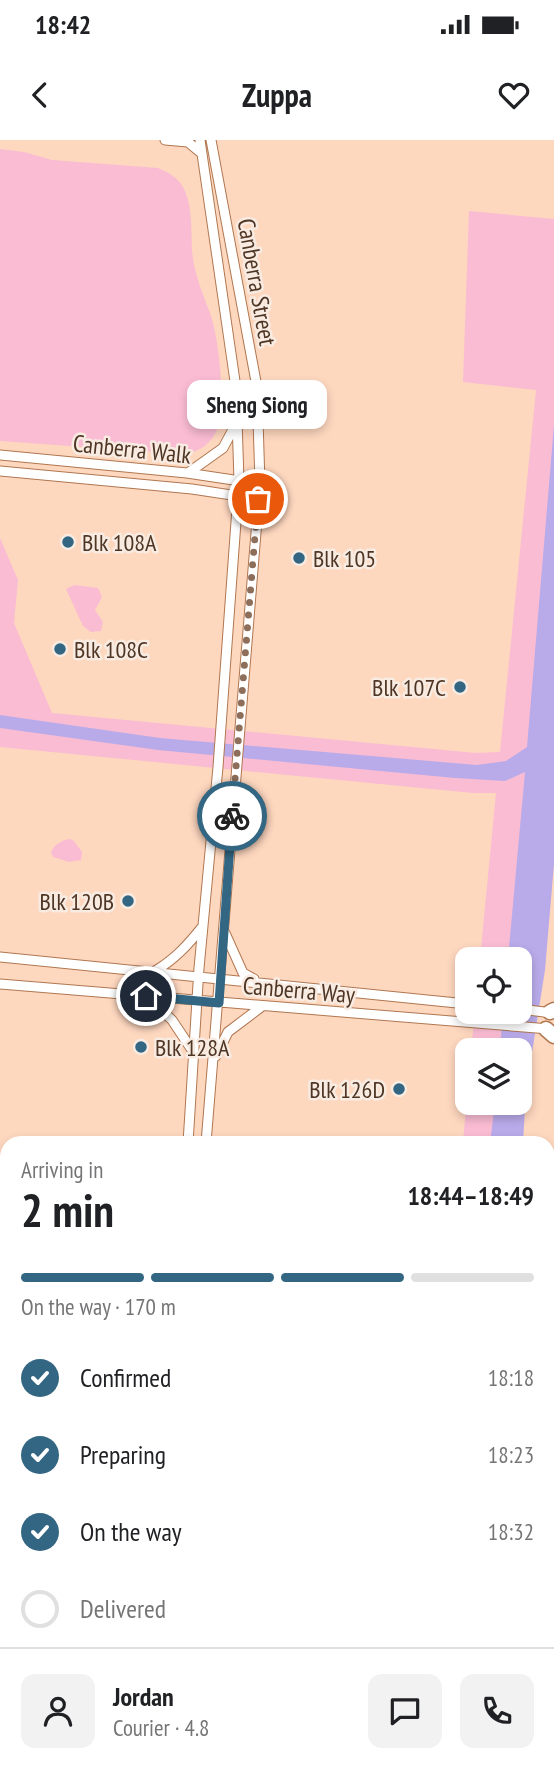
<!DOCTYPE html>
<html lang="en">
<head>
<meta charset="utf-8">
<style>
	:root { --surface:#fff; --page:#f2f2f2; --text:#202124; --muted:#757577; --line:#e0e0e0; --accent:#326682 }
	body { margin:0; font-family:"PT Sans Narrow",sans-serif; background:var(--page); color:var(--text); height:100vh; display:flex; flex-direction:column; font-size:26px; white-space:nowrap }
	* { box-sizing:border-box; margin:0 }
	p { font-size:23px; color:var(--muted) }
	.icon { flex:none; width:38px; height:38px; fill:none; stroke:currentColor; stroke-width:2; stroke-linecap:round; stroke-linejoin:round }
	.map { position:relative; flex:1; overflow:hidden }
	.sheet { position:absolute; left:0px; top:996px; width:555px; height:653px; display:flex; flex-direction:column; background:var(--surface); border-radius:21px 21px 0 0; box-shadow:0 4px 10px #0003 }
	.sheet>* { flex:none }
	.tools { position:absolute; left:455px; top:807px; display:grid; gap:14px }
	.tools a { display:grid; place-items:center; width:77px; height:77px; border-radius:14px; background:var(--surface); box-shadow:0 4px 10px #0003; font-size:35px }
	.pin { position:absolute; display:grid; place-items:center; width:60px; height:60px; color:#fff; margin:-30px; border:4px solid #fff; border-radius:50%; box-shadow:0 2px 7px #0007 }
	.courier { position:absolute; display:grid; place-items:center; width:70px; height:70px; margin:-35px; border:5px solid #326682; border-radius:50%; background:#fff; color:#222; box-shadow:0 2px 9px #0007 }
	.bubble { position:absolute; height:49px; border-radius:14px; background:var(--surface); box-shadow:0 4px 10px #0003; font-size:23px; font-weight:700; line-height:49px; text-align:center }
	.head em { font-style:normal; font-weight:700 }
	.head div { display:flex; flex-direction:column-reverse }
	.head { display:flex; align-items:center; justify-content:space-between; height:119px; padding:0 21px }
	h1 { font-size:46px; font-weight:700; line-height:52px }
	.bar { display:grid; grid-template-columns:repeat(4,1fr); gap:10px 7px; align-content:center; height:84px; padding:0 21px }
	.bar i { height:9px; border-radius:5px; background:var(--line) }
	.bar .on { background:var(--accent) }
	.bar p { grid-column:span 4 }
	.line { display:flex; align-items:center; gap:18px; padding:0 21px; border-top:2px solid var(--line) }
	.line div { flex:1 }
	.round { display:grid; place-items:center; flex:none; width:74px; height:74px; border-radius:14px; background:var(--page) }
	ol { padding:0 21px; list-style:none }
	li { display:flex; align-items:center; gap:21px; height:77px }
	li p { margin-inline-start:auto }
	li .icon { padding:7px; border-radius:50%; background:var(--accent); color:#fff; stroke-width:4 }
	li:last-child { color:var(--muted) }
	li i { width:38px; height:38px; border:4px solid var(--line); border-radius:50% }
	.status { display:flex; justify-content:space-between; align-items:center; height:49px; padding:0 35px; background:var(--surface); direction:ltr }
	.status svg { height:19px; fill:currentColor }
	header { display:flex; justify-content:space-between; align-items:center; height:91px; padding:0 21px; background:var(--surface); font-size:32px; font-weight:700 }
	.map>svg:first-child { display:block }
</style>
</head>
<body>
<div class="status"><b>18:42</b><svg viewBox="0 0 49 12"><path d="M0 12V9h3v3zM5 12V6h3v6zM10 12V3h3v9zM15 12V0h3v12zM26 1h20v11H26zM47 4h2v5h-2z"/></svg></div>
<header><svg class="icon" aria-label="back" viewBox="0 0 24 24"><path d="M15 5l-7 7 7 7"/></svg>Zuppa<svg class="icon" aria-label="heart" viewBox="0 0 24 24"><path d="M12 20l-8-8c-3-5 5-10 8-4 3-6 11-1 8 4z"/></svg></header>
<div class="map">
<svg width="554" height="1648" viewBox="0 0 554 1648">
	<rect width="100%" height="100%" fill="#fed7bf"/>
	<path fill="#f3c9ae" d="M 0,1275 L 7,1276 L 7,1642 L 548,1642 L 548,1475 L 554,1505 L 554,1648 L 0,1648 Z"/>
	<path fill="#fabcd3" d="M 0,9 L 24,12 L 52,20 L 158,28 C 170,33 180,39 185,51 C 195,75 189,101 194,125 C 198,143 205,159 211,176 C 219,200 227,269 216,292 C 209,306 198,312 183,314 L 0,301 Z
		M 469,71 L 554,79 L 554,534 L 520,1003 L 463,1003 L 467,954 L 467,962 L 520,962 L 520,910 L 471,910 L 475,872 L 520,872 L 520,819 L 480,819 L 496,653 L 473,653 L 0,607 L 0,398 L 18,440 L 14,483 L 52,573 L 476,613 L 500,612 L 536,250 L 463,242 Z
		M 74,445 L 98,448 L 102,457 L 95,470 L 103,482 L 101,491 L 91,492 L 83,486 L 66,449 Z
		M 70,699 L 74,701 L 82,712 L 81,720 L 69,722 L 53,717 L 51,713 C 53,705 62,700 70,699 Z"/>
	<path fill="#b9abea" d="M 554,285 L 554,724 L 545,830 L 526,951 L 523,1003 L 490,1003 L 495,963 L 520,962 L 520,910 L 500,910 L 503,872 L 520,872 L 520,819 L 508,819 L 525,632 L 505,641 L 455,638 L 158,610 L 0,588 L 0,575 L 160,598 L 477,625 L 506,621 L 527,607 Z"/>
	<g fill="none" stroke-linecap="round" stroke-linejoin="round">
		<defs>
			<path id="minor" d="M 165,0 L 188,2 L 200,12
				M 0,315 L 187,333 L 260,344
				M 0,331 L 192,349 L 258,359
				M 188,333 L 223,308 L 237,282
				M 225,793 L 243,833 L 254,839
				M 0,817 L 467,864
				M 155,831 C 175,819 188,805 203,786
				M 0,844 L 549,889
				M 147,857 L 172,880 L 194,913
				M 520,869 L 552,873
				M 216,916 L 228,892 L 261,867
				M 188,1003 L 199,828 L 218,627 L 239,341 L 236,248 L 200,0
				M 206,1003 L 260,344 L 257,247 L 211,0
				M 0,1174 L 7,1174
				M 0,1280 L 7,1281
				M 0,1296 L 7,1297
				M 548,1332 L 554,1333
				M 548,1350 L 554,1350
				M 0,1393 L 7,1394
				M 0,1510 L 7,1511
				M 424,1642 L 425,1648
				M 142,1648 L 143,1642"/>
			<path id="primary" d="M 550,872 L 554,870
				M 546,889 L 554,896
				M 554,1058 L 554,1125
				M 548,1320 L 554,1312
				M 548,1358 L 554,1363"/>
		</defs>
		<use href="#minor" stroke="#b07750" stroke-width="11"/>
		<use href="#primary" stroke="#b07750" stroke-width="17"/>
		<use href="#minor" stroke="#fff" stroke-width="9"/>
		<use href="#primary" stroke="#fff" stroke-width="14"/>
	</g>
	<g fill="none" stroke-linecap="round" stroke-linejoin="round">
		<path stroke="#8c6e5a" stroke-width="7" stroke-dasharray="0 12.6" d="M 232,676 L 258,359"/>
		<path stroke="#326682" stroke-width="9" d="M 146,856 L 219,863 L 232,676"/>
	</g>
	<g fill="#326682" stroke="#f8ebe2" stroke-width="2.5">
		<circle cx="68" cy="402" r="7"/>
		<circle cx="299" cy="418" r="7"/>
		<circle cx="60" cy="509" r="7"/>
		<circle cx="460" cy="547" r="7"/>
		<circle cx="128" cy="761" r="7"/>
		<circle cx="141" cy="907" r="7"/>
		<circle cx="399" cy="949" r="7"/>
	</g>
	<g text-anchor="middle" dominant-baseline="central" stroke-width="5" stroke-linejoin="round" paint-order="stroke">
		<g font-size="24" fill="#4e3524" stroke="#f8ebe2">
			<text transform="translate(257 142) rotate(80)">Canberra Street</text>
			<text transform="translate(132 309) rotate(6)">Canberra Walk</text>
			<text transform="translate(299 850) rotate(5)">Canberra Way</text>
		</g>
		<g font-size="24" fill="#4e3524" stroke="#f8ebe2" text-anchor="start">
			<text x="82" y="402">Blk 108A</text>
			<text x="313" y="418">Blk 105</text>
			<text x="74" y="509">Blk 108C</text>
			<text x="446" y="547" text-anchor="end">Blk 107C</text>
			<text x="114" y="761" text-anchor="end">Blk 120B</text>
			<text x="155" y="907">Blk 128A</text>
			<text x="385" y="949" text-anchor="end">Blk 126D</text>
		</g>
	</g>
</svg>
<div class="tools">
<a><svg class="icon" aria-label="locate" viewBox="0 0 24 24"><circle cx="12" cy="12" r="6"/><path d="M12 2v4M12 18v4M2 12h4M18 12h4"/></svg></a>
<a><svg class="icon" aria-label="layers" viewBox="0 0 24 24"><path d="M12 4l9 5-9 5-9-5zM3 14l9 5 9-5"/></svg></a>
</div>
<div class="pin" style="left:258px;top:359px;background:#ea580c"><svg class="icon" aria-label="bag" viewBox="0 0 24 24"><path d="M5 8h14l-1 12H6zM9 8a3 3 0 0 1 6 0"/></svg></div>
<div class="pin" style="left:146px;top:856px;background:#1f2937"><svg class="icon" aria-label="home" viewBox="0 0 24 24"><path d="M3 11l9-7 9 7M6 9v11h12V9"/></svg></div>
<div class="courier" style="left:232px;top:676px"><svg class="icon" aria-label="bike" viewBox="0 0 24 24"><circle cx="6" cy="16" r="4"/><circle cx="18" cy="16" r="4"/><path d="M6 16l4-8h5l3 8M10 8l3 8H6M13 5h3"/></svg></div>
<div class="bubble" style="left:187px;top:240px;width:140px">Sheng Siong</div>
<section class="sheet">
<div class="head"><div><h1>2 min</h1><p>Arriving in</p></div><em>18:44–18:49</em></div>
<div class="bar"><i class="on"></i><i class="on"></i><i class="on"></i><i></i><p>On the way · 170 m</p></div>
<ol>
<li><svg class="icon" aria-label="check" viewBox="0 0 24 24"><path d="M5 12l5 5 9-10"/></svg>Confirmed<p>18:18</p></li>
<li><svg class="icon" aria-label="check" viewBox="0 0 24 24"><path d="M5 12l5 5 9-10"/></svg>Preparing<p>18:23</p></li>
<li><svg class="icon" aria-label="check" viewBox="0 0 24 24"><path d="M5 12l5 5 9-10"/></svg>On the way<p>18:32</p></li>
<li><i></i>Delivered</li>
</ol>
<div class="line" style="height:126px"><a class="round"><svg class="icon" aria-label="person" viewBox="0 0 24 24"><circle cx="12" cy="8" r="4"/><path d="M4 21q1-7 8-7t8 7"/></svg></a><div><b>Jordan</b><p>Courier · 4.8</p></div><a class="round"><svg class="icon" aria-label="chat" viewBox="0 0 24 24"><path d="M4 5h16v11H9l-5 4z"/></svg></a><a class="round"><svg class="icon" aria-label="phone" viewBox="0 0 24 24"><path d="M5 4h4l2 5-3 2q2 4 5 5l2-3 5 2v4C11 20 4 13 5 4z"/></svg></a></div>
</section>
</div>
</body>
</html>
